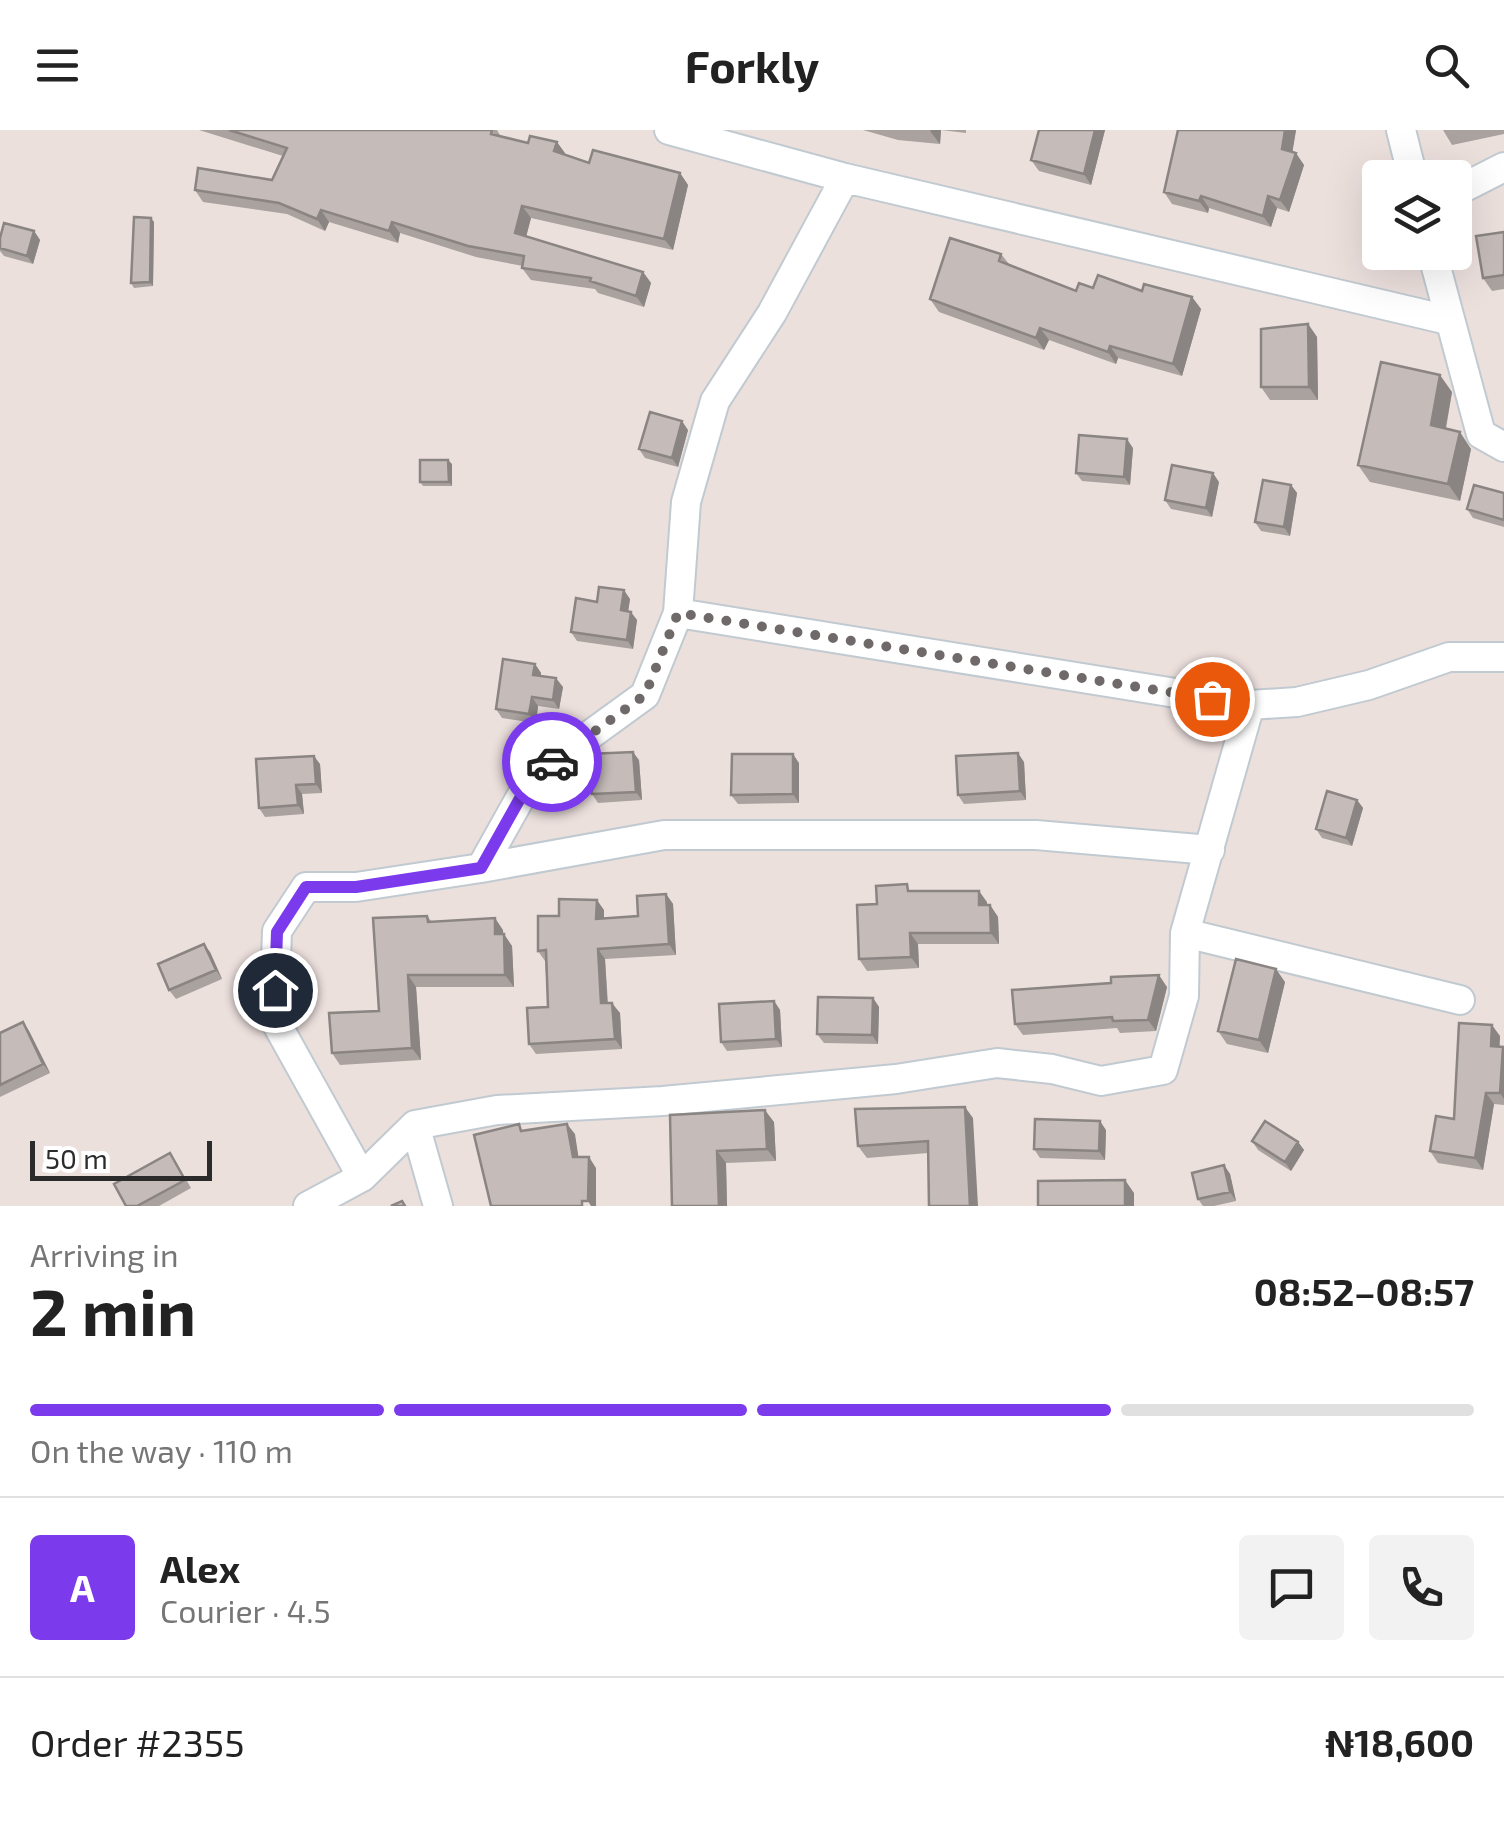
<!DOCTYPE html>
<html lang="en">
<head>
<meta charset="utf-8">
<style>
	:root { --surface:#fff; --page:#f2f2f2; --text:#222; --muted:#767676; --line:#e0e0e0; --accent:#7c3aed }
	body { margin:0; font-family:"Exo 2",sans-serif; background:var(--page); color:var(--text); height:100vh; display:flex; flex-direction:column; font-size:38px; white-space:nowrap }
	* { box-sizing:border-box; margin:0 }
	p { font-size:32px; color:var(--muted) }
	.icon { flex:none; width:55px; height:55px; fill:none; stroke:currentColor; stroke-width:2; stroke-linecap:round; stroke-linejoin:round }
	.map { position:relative; height:1076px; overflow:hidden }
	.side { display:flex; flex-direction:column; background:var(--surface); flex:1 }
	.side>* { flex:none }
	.fabs { position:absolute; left:1362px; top:30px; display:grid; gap:20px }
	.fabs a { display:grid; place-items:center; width:110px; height:110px; border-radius:10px; background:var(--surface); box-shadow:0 10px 40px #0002; font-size:50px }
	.scale { position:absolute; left:30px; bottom:25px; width:182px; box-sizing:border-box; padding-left:10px; border:5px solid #2b2b2b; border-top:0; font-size:28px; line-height:35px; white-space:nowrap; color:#2b2b2b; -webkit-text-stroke:8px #fff; paint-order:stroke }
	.pin { position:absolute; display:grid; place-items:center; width:85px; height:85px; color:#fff; margin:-42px; border:5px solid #fff; border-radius:50%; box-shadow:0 2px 10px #0007 }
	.courier { position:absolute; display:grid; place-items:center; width:100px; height:100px; margin:-50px; border:8px solid #7c3aed; border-radius:50%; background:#fff; color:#222; box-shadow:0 2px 12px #0007 }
	.summary em { font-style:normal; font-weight:700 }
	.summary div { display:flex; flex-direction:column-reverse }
	.summary { display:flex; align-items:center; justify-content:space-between; height:170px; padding:0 30px }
	h1 { font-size:65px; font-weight:700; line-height:75px }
	.bar { display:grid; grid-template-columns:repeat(4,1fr); gap:15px 10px; align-content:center; height:120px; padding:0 30px }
	.bar i { height:12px; border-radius:8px; background:var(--line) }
	.bar .active { background:var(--accent) }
	.bar p { grid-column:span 4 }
	.line { display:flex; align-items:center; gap:25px; padding:0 30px; border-top:2px solid var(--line) }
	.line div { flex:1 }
	.round { display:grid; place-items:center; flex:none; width:105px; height:105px; border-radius:10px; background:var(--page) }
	header { display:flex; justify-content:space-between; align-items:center; height:130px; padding:0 30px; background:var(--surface); font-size:45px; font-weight:700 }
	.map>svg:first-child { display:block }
</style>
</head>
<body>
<header><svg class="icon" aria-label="menu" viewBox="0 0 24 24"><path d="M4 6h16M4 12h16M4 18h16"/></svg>Forkly<svg class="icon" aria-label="search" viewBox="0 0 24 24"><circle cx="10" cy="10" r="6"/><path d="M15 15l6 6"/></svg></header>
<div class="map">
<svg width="1504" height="1076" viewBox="0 0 1504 1076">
	<rect width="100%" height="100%" fill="#ece0dd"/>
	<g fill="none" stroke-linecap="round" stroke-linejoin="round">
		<defs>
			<path id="street" d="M 669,0 L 845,48 L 1448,190
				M 1401,0 L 1413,48
				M 1455,62 L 1504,37
				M 1432,122 L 1481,304 L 1504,317
				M 1250,575 L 1297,572 L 1369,555 L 1449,527 L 1504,527
				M 481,738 L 664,705 L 1036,705 L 1210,720
				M 1185,803 L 1460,870
				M 415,995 L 438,1076
				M 362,1047 L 415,995 L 497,980 L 663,971 L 896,949 L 997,933 L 1052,939 L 1101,951 L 1163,940 L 1184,866 L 1185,803 L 1250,575 L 678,483
				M 308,1076 L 362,1047 L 274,889 L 277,801 L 306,757 L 356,757 L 481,738 L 532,647 L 645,565 L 678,483 L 686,372 L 715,271 L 772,183 L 845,48"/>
		</defs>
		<use href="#street" stroke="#c1cad1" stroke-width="32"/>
		<use href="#street" stroke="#fff" stroke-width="28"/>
	</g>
	<path fill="#a9a29f" d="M 199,0 L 497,0 L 501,7 L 565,23 L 565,25 L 589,33 L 680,43 L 688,55 L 673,120 L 531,88 L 526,106 L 643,142 L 651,153 L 644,177 L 598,163 L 595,159 L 531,150 L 522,138 L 523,136 L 476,127 L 400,103 L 398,113 L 329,92 L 325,101 L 287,84 L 203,72 L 195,60 L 272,50 L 283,26 Z
		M 863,0 L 966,0 L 966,3 L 941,0 L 940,14 L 898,10 Z
		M 1039,0 L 1105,0 L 1091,55 L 1039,41 L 1031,30 Z
		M 1178,0 L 1296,0 L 1292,22 L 1304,35 L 1289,82 L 1277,78 L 1271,97 L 1209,78 L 1208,83 L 1172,74 L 1164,62 Z
		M 1443,0 L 1504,0 L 1504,4 L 1452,15 Z
		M 154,92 L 153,156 L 134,158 L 131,153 Z
		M 34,101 L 40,110 L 33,134 L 4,126 L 0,121 L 0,108 Z
		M 1504,102 L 1504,159 L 1492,161 L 1483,148 Z
		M 1001,124 L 1009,134 L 1076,161 L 1093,158 L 1142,161 L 1192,167 L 1201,179 L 1182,246 L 1118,228 L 1116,234 L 1049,210 L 1044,220 L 939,182 L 930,169 Z
		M 1308,194 L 1317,207 L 1318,270 L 1270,270 L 1261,257 Z
		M 1452,262 L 1446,299 L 1471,319 L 1460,371 L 1370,352 L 1358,335 Z
		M 688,300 L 678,337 L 645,328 L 639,319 Z
		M 1133,318 L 1130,355 L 1082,351 L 1076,343 Z
		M 452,334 L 452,356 L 423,356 L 420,352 Z
		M 1219,352 L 1212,387 L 1171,379 L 1165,370 Z
		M 1291,355 L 1297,363 L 1290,406 L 1261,401 L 1255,392 Z
		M 1504,363 L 1504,397 L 1473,388 L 1467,379 Z
		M 630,469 L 628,481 L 637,490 L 633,519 L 577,511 L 571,502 Z
		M 535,534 L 541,543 L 541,546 L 563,557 L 559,579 L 538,576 L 536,593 L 502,588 L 496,579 Z
		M 639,630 L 642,670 L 598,673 L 592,664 Z
		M 1024,632 L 1026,670 L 964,674 L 958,665 Z
		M 799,633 L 799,673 L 738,674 L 731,665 Z
		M 320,634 L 322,663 L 302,664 L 304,684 L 265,687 L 259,678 Z
		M 1357,670 L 1363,678 L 1352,716 L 1322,708 L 1316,699 Z
		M 912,761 L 987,772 L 987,775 L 990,775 L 998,787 L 999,814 L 918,814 L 919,838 L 867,841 L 859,829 L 877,774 Z
		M 666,764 L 673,774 L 676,825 L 605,829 L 608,873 L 620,883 L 622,919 L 536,924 L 529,914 L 548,877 L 545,831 L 538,821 L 559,786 L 604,780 L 604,788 L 638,786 Z
		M 427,786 L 432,792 L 503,800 L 503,804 L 512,816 L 514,857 L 416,857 L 421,930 L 340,935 L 332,923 L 379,881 Z
		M 210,822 L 222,849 L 176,869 L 169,860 Z
		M 1285,852 L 1268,923 L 1227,914 L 1218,901 Z
		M 1167,857 L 1156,901 L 1120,903 L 1117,898 L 1023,905 L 1015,894 Z
		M 873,868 L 879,877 L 878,914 L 824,913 L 817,904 Z
		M 774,871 L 780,880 L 782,917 L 727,921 L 721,912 Z
		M 23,892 L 29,901 L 50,943 L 0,967 L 0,903 Z
		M 1500,906 L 1499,917 L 1504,918 L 1504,975 L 1494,974 L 1483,1040 L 1438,1033 L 1430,1021 L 1454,989 Z
		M 670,985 L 774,992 L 776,1031 L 726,1033 L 727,1076 L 672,1076 Z
		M 973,988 L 928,1023 L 867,1028 L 858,1016 Z
		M 1106,1000 L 1105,1030 L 1040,1028 L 1034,1019 Z
		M 1252,1011 L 1298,1012 L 1304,1020 L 1291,1041 L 1258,1020 Z
		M 176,1032 L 191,1058 L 159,1076 L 126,1076 Z
		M 1224,1035 L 1230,1044 L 1236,1071 L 1214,1076 L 1203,1076 L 1198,1069 Z"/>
	<path fill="#8a8482" d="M 931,0 L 941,0 L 940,14 L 930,1 Z
		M 1095,0 L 1105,0 L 1091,55 L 1084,44 Z
		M 1285,0 L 1296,0 L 1291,31 L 1282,19 Z
		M 557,12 L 565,23 L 563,33 L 554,21 Z
		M 1296,23 L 1304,35 L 1289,82 L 1280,70 Z
		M 680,43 L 688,55 L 673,120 L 664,109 Z
		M 1201,66 L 1209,78 L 1208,83 L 1199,71 Z
		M 1268,66 L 1277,78 L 1271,97 L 1263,86 Z
		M 522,76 L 531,88 L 524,115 L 515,103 Z
		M 321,80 L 329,92 L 325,101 L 317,89 Z
		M 151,88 L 154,92 L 153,156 L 150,152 Z
		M 392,92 L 400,103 L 398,113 L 389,101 Z
		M 34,101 L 40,110 L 33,134 L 27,126 Z
		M 643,142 L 651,153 L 644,177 L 636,166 Z
		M 1192,167 L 1201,179 L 1182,246 L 1173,234 Z
		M 1308,194 L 1317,207 L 1318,270 L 1309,257 Z
		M 1040,198 L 1049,210 L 1044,220 L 1036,208 Z
		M 1110,216 L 1118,228 L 1116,234 L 1108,222 Z
		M 1440,245 L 1452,262 L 1443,312 L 1431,295 Z
		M 682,291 L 688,300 L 678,337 L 672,328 Z
		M 1460,302 L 1471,319 L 1460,371 L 1448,354 Z
		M 1127,309 L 1133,318 L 1130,355 L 1124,347 Z
		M 448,330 L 452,334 L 452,356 L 449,352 Z
		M 1213,343 L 1219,352 L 1212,387 L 1206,378 Z
		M 1291,355 L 1297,363 L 1290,406 L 1284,397 Z
		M 624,460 L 630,469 L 627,489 L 621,480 Z
		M 631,482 L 637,490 L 633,519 L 627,510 Z
		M 535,534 L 541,543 L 540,553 L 533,545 Z
		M 556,548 L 563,557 L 559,579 L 553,570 Z
		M 532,567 L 538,576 L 536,593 L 529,584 Z
		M 633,622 L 639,630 L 642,670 L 636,662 Z
		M 1018,623 L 1024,632 L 1026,670 L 1020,661 Z
		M 793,624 L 799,633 L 799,673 L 793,664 Z
		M 314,626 L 320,634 L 322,663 L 316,654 Z
		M 296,655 L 302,664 L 304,684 L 298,675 Z
		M 1357,670 L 1363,678 L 1352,716 L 1346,708 Z
		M 979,761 L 987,772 L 987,787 L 979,775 Z
		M 666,764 L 673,774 L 676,825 L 669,814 Z
		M 597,770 L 604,780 L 604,799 L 596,789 Z
		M 990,775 L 998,787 L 999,814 L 991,803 Z
		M 495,788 L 503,800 L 504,816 L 495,804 Z
		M 910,803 L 918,814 L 919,838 L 911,827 Z
		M 504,804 L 512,816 L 514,857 L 505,845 Z
		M 204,814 L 210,822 L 222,849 L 216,840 Z
		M 598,819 L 605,829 L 608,884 L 601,873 Z
		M 1276,839 L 1285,852 L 1268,923 L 1259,910 Z
		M 408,845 L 416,857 L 421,930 L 412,918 Z
		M 1159,845 L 1167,857 L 1156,901 L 1148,890 Z
		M 873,868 L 879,877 L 878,914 L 872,905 Z
		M 774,871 L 780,880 L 782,917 L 776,909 Z
		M 612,873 L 620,883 L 622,919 L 615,909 Z
		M 23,892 L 29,901 L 50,943 L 43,934 Z
		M 1492,895 L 1500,906 L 1499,928 L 1491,916 Z
		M 1503,917 L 1504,918 L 1504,969 L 1500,963 Z
		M 1486,963 L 1494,974 L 1483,1040 L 1475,1028 Z
		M 965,977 L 973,988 L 978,1076 L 970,1076 Z
		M 765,980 L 774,992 L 776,1031 L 767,1019 Z
		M 1100,991 L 1106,1000 L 1105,1030 L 1099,1021 Z
		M 567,994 L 575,1004 L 580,1037 L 573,1027 Z
		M 1298,1012 L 1304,1020 L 1291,1041 L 1285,1032 Z
		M 717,1021 L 726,1033 L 727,1076 L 719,1076 Z
		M 589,1027 L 596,1038 L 596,1076 L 591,1076 L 588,1071 Z
		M 1224,1035 L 1230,1044 L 1236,1071 L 1230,1062 Z
		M 1125,1050 L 1134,1063 L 1134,1076 L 1125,1076 Z"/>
	<path fill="#c5bcb9" stroke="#8a8482" stroke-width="2.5" d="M 229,0 L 492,0 L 491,4 L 528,13 L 530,6 L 557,12 L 554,21 L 589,33 L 593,20 L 680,43 L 664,109 L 522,76 L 515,103 L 643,142 L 636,166 L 590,151 L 591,148 L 522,138 L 524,126 L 468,116 L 392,92 L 389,101 L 321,80 L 317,89 L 279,73 L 195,60 L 198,38 L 272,50 L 287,18 Z
		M 1039,0 L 1095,0 L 1084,44 L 1031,30 Z
		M 1178,0 L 1285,0 L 1282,19 L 1296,23 L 1280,70 L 1268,66 L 1263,86 L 1201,66 L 1199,71 L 1164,62 Z
		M 134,87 L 151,88 L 150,152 L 131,153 Z
		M 4,93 L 34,101 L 27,126 L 0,118 L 0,108 Z
		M 1504,102 L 1504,145 L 1483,148 L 1476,106 Z
		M 950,108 L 1001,124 L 999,131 L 1076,161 L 1079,153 L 1093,158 L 1098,145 L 1142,161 L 1144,154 L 1192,167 L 1173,234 L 1110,216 L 1108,222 L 1040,198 L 1036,208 L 930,169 Z
		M 1308,194 L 1309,257 L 1261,257 L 1261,199 Z
		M 1381,232 L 1440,245 L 1431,295 L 1460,302 L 1448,354 L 1358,335 Z
		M 650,282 L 682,291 L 672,328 L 639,319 Z
		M 1079,305 L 1127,309 L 1124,347 L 1076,343 Z
		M 420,330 L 448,330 L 449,352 L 420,352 Z
		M 1172,335 L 1213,343 L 1206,378 L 1165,370 Z
		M 1263,350 L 1291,355 L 1284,397 L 1255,392 Z
		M 1474,355 L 1504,363 L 1504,390 L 1467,379 Z
		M 599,457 L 624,460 L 621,480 L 631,482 L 627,510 L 571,502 L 576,468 L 597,472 Z
		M 503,529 L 535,534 L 533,545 L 556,548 L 553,570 L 532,567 L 529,584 L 496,579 Z
		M 633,622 L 636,662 L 592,664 L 589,624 Z
		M 1018,623 L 1020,661 L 958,665 L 956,626 Z
		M 732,624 L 793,624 L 793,664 L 731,665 Z
		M 314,626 L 316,654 L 296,655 L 298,675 L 259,678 L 256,629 Z
		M 1327,661 L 1357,670 L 1346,708 L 1316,699 Z
		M 907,754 L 908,761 L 979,761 L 979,775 L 990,775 L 991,803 L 910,803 L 911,827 L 859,829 L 857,775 L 877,774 L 876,756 Z
		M 666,764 L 669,814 L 598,819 L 601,873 L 612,873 L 615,909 L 529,914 L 527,878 L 548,877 L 546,820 L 538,821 L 538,786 L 559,786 L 559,769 L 597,770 L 596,789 L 638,786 L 637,766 Z
		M 427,786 L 428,792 L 495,788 L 495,804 L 504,804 L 505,845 L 408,845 L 412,918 L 332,923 L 329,883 L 379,881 L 373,788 Z
		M 204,814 L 216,840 L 169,860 L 158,834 Z
		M 1236,829 L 1276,839 L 1259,910 L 1218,901 Z
		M 1159,845 L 1148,890 L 1113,891 L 1112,887 L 1015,894 L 1012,860 L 1111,853 L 1111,847 Z
		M 818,867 L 873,868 L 872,905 L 817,904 Z
		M 774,871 L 776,909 L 721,912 L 719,874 Z
		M 23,892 L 43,934 L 0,955 L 0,903 Z
		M 1459,893 L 1492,895 L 1491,916 L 1503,917 L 1500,963 L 1486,963 L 1475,1028 L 1430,1021 L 1436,986 L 1454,989 Z
		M 965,977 L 970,1076 L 929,1076 L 928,1011 L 858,1016 L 855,979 Z
		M 765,980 L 767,1019 L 717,1021 L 719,1076 L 672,1076 L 670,985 Z
		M 1035,989 L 1100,991 L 1099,1021 L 1034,1019 Z
		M 1265,991 L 1298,1012 L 1285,1032 L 1252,1011 Z
		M 519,994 L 521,1001 L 567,994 L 573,1027 L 589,1027 L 588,1071 L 582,1071 L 582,1076 L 491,1076 L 474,1005 Z
		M 170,1023 L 185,1050 L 137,1076 L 126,1076 L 114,1054 Z
		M 1224,1035 L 1230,1062 L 1198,1069 L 1192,1043 Z
		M 1125,1050 L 1125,1076 L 1038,1076 L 1038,1051 Z
		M 402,1071 L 405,1076 L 391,1076 Z"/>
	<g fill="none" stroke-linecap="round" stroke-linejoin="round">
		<path stroke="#6f6a69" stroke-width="10" stroke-dasharray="0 18" d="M 552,632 L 645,565 L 678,483 L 1212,569"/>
		<path stroke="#7c3aed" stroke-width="12" d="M 275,860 L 277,802 L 306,757 L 356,757 L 481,738 L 532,647 L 552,632"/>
	</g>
</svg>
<div class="fabs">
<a><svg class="icon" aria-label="layers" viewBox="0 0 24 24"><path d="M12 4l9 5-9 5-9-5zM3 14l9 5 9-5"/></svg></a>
</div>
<div class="scale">50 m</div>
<div class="pin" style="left:1212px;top:569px;background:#ea580c"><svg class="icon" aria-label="bag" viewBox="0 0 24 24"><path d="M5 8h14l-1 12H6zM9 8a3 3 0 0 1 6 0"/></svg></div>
<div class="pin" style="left:275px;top:860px;background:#1f2937"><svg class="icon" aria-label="home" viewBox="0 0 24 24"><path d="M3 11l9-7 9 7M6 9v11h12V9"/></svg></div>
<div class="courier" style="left:552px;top:632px"><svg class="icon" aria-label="car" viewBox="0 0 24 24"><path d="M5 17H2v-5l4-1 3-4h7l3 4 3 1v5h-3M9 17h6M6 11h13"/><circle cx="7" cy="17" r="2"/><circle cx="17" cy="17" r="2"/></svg></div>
</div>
<section class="side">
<div class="summary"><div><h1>2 min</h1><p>Arriving in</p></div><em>08:52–08:57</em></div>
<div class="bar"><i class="active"></i><i class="active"></i><i class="active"></i><i></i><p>On the way · 110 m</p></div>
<div class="line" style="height:180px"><b class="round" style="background:var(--accent);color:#fff">A</b><div><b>Alex</b><p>Courier · 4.5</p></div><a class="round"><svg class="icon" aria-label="chat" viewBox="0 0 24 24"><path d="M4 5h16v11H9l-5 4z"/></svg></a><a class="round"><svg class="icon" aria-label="phone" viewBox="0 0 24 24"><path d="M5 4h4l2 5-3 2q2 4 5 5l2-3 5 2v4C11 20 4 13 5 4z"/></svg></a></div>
<div class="line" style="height:130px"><div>Order #2355</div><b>₦18,600</b></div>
</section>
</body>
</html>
